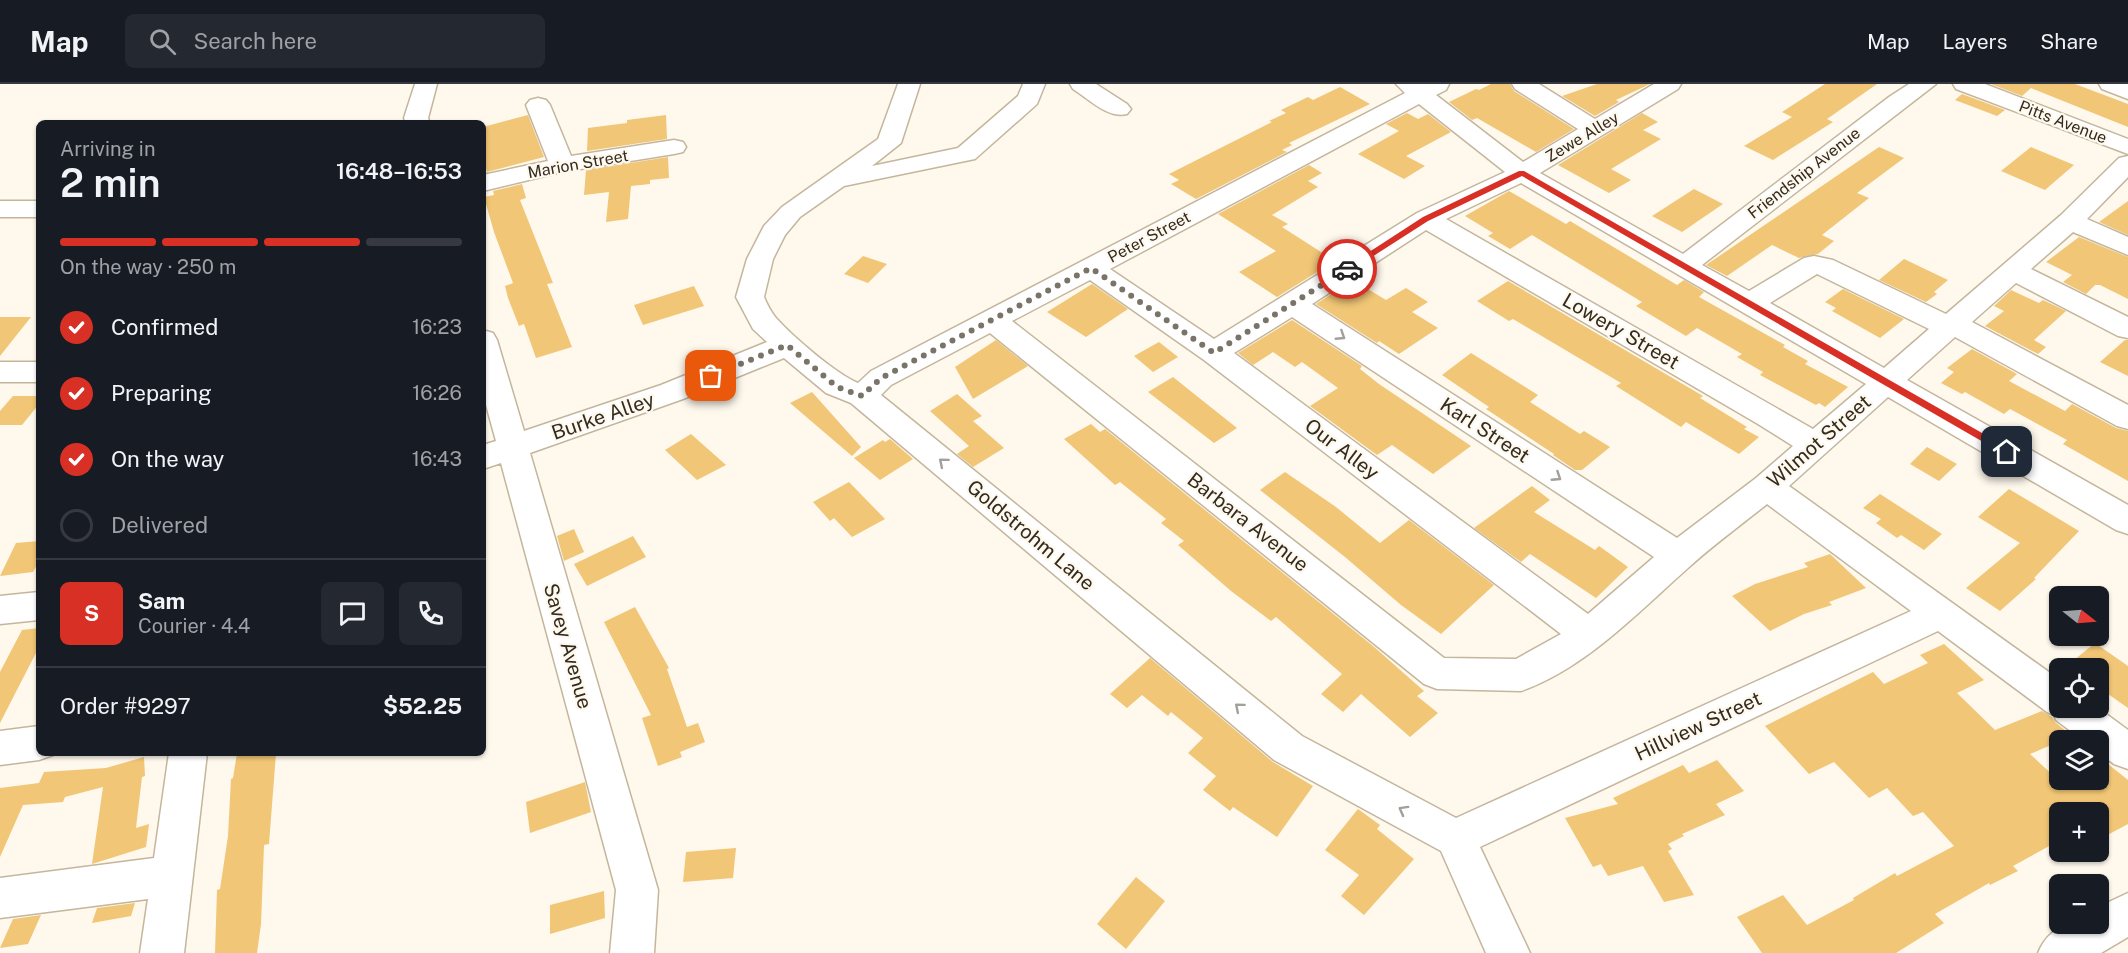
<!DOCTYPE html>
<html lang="en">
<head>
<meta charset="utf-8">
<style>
	:root { --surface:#171b24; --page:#242831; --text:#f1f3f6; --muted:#9ea1a6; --line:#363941; --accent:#d93025 }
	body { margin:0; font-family:"Public Sans",sans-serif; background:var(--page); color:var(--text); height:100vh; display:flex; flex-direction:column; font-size:22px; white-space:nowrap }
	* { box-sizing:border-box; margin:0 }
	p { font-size:20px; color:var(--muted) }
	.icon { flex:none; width:33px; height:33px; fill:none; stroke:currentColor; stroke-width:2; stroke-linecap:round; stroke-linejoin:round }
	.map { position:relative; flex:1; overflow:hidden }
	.details { position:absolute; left:36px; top:36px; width:450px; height:636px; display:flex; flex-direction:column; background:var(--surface); border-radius:9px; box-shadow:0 2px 4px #0004 }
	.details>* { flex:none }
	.needle { width:39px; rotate:107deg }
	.buttons { position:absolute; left:2049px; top:502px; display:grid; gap:12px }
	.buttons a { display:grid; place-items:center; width:60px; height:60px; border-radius:9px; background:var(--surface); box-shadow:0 2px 4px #0004; font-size:30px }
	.pin { position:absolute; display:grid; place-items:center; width:51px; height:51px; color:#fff; margin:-26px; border-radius:12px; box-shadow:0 3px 9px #0006 }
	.courier { position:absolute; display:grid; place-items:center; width:60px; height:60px; margin:-30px; border:4px solid #d93025; border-radius:50%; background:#fff; color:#222; box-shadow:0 2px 8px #0007 }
	.overview em { font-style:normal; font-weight:600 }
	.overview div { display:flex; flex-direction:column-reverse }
	.overview { display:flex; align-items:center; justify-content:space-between; height:102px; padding:0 24px }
	h1 { font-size:39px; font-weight:600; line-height:45px }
	.bar { display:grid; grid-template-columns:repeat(4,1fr); gap:9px 6px; align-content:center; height:72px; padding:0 24px }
	.bar i { height:8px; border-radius:4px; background:var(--line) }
	.bar .on { background:var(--accent) }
	.bar p { grid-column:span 4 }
	.line { display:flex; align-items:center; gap:15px; padding:0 24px; border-top:2px solid var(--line) }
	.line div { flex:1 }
	.round { display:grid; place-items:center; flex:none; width:63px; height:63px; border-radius:9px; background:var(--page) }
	ol { padding:0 24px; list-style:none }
	li { display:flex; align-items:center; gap:18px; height:66px }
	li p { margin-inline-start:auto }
	li .icon { padding:6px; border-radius:50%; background:var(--accent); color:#fff; stroke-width:4 }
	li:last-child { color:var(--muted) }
	li i { width:33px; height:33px; border:3px solid var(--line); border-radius:50% }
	header { display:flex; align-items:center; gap:36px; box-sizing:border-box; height:84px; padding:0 30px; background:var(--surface); border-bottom:2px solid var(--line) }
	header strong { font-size:28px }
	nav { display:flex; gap:33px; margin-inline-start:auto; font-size:21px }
	.search { width:420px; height:54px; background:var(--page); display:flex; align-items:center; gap:15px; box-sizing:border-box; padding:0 21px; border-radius:9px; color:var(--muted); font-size:22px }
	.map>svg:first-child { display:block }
</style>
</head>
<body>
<header>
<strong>Map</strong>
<div class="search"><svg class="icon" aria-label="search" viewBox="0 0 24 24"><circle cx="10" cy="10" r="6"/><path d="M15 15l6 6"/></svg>Search here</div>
<nav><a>Map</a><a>Layers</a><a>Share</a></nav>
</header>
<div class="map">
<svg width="2128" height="869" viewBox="0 0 2128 869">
	<rect width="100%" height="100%" fill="#fef8ed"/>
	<path fill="#f1c676" d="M 1491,0 L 1510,0 L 1514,7 L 1574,45 L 1536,68 L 1477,34 L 1472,36 L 1449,18 L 1476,5 L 1479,6 Z
		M 1597,0 L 1650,0 L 1616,16 L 1619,18 L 1595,32 L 1562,12 Z
		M 1825,0 L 1877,0 L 1827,35 L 1833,38 L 1773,76 L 1744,62 L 1792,33 L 1782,28 Z
		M 1991,0 L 2075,0 L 2128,20 L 2128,43 L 2031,4 L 2022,12 Z
		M 1340,3 L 1370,20 L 1289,59 L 1292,61 L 1282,66 L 1287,68 L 1196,115 L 1171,100 L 1179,96 L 1169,90 L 1272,38 L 1269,37 L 1286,29 L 1281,26 L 1308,13 L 1313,16 Z
		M 1962,10 L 2005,26 L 1997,32 L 1955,16 Z
		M 1407,29 L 1418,35 L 1428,30 L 1451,48 L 1406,72 L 1425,82 L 1404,95 L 1358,70 L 1399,47 L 1386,40 Z
		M 1642,29 L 1658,38 L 1643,46 L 1661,55 L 1611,85 L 1631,96 L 1609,109 L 1558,81 Z
		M 528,31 L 544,73 L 487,88 L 483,74 L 483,43 Z
		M 666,31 L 667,55 L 587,67 L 588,44 L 627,39 L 627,36 Z
		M 1879,63 L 1904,74 L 1857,109 L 1869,114 L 1822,151 L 1834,157 L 1818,170 L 1799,174 L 1772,161 L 1727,192 L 1706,181 Z
		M 2031,63 L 2074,81 L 2045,106 L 2001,87 Z
		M 668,73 L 669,94 L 650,96 L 650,100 L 631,102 L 628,135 L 606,138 L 609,108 L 584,111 L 586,86 Z
		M 1309,81 L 1322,89 L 1308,97 L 1318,103 L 1272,131 L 1288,140 L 1282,143 L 1335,177 L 1277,213 L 1239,188 L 1276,167 L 1218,130 Z
		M 522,100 L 526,114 L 520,116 L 553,199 L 547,200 L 572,263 L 536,274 L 524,240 L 519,242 L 508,214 L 505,202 L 513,199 L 494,148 L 484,113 L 494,111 L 493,107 Z
		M 1694,105 L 1723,120 L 1682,148 L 1652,132 Z
		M 1509,107 L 1566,140 L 1570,137 L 1677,201 L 1684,196 L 1704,208 L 1699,213 L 1785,261 L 1783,263 L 1808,277 L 1805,280 L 1848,303 L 1825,323 L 1819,319 L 1816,321 L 1760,291 L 1763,288 L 1737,273 L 1742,270 L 1697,244 L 1686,252 L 1636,222 L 1642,218 L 1532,151 L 1510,165 L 1488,152 L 1493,149 L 1465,132 Z
		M 2128,117 L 2128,151 L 2099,138 Z
		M 2079,153 L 2128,173 L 2128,215 L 2100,201 L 2095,201 L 2086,210 L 2063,198 L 2072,191 L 2046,178 Z
		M 863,172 L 887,180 L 868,199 L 844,190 Z
		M 1904,175 L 1948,196 L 1934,208 L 1937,210 L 1926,218 L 1879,196 Z
		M 1353,196 L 1386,216 L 1406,204 L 1428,218 L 1412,228 L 1438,244 L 1399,270 L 1379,257 L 1377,259 L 1316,220 Z
		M 1508,197 L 1703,312 L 1700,314 L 1747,343 L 1744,345 L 1759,353 L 1739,370 L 1686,338 L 1681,343 L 1616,302 L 1621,299 L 1513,235 L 1509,237 L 1477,217 Z
		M 1092,200 L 1128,225 L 1086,253 L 1047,228 Z
		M 694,202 L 704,222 L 643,241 L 634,221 Z
		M 1843,205 L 1859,213 L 1904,235 L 1880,254 L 1832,227 L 1836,224 L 1825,218 Z
		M 2011,206 L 2039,219 L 2043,216 L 2066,227 L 2034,256 L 2046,263 L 2038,270 L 1985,242 L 2004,227 L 1994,222 Z
		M 0,233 L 31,233 L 0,272 Z
		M 1292,236 L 1362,282 L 1360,285 L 1379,300 L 1471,362 L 1433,390 L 1392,361 L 1377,371 L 1310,322 L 1338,304 L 1302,278 L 1295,283 L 1273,268 L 1253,281 L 1238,269 Z
		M 996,256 L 1028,282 L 973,315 L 955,283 Z
		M 2125,256 L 2128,256 L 2128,292 L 2100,278 Z
		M 1159,258 L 1178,273 L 1153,288 L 1134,272 Z
		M 1972,265 L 2017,290 L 2009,297 L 2065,327 L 2072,320 L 2116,344 L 2128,347 L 2128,397 L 2063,360 L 2067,356 L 2010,325 L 2004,330 L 1965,308 L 1962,310 L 1941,299 L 1954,288 L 1947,284 Z
		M 1471,269 L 1538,311 L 1530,318 L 1580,350 L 1584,347 L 1610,363 L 1582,386 L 1575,386 L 1553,371 L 1554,370 L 1486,325 L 1489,323 L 1442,291 Z
		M 1173,293 L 1193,309 L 1237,344 L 1214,359 L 1148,308 Z
		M 812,308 L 861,363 L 852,372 L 790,319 Z
		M 957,310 L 982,332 L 973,337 L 1004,364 L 973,383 L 957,370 L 969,362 L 930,327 Z
		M 13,312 L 39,312 L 39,320 L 22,341 L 0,341 L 0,327 Z
		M 1091,340 L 1100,348 L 1105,345 L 1373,562 L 1424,607 L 1417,612 L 1438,629 L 1410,653 L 1361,610 L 1343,628 L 1321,610 L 1342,590 L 1276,533 L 1271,537 L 1231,507 L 1178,461 L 1184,457 L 1161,439 L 1166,435 L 1120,398 L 1115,401 L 1064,355 Z
		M 691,350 L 726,381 L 697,396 L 665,366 Z
		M 890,355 L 913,375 L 880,396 L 854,374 L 883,356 L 885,358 Z
		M 1927,363 L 1957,380 L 1939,397 L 1910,380 Z
		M 1285,388 L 1336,423 L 1380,459 L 1409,436 L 1494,501 L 1441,550 L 1401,521 L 1345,473 L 1260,406 Z
		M 849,398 L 885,435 L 852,453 L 834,434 L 830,437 L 813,418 Z
		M 1532,402 L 1550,416 L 1534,428 L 1595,466 L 1599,462 L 1628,483 L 1596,514 L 1530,470 L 1521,478 L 1474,444 Z
		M 2009,405 L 2079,447 L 2034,494 L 2036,495 L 2000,527 L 1966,504 L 2020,459 L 1978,433 Z
		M 1880,410 L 1942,450 L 1924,466 L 1901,451 L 1897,454 L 1876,439 L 1881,435 L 1863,424 Z
		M 574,445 L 584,468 L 564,477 L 557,452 Z
		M 633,452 L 646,473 L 587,502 L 574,480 Z
		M 39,457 L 39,477 L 33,488 L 0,492 L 16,459 Z
		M 1830,470 L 1866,504 L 1829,518 L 1832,521 L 1804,530 L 1770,547 L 1732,512 L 1755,500 L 1808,483 L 1804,479 Z
		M 635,523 L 669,584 L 667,585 L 687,643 L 698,639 L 705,658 L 680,668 L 682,673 L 658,682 L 642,634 L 651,631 L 604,538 Z
		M 39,544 L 39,563 L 0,639 L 0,588 L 22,546 Z
		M 2095,559 L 2128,582 L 2128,624 L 2098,603 L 2098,585 L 2063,585 Z
		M 1944,560 L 1984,596 L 1957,609 L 1995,646 L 2042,627 L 2052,633 L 2055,638 L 2072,652 L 2030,670 L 2058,696 L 2098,696 L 2098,672 L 2128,696 L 2128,740 L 2098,756 L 2098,729 L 2060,729 L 2060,756 L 2013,782 L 2018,787 L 1990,801 L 1989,799 L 1935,830 L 1944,839 L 1896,869 L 1762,869 L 1737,833 L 1783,811 L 1807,841 L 1854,816 L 1853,814 L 1895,789 L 1897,792 L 1954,762 L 1923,728 L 1913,732 L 1887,704 L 1869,714 L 1834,678 L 1809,690 L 1765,642 L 1873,588 L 1884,600 L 1928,579 L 1920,571 Z
		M 1150,574 L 1273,678 L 1313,702 L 1277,753 L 1233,723 L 1230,727 L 1203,706 L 1216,692 L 1188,669 L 1203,654 L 1171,628 L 1168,632 L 1142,611 L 1127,624 L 1110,610 Z
		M 237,669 L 276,669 L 269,760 L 264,761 L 261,840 L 257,869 L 215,869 L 217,806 L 220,805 L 228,752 L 231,695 L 233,694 Z
		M 144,673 L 145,692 L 142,693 L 136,744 L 149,740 L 146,763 L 92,780 L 103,703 L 65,713 L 63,718 L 23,721 L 0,773 L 0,704 L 39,699 L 44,688 L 106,684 Z
		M 1717,676 L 1744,707 L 1716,720 L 1725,731 L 1682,750 L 1684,752 L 1668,760 L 1672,765 L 1668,767 L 1694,811 L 1664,818 L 1643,782 L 1608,792 L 1601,780 L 1593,783 L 1565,734 L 1618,720 L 1613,714 L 1683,681 L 1689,689 Z
		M 585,698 L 591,728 L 530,749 L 526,718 Z
		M 1358,725 L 1380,741 L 1377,745 L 1414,775 L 1364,831 L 1341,812 L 1359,791 L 1325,766 Z
		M 736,764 L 733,794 L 683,798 L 686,768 Z
		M 1136,793 L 1165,817 L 1126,865 L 1097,840 Z
		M 604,807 L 605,834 L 550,850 L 550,821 Z
		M 135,819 L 131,832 L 92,839 L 97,824 Z
		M 41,831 L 28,860 L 0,864 L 13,835 Z"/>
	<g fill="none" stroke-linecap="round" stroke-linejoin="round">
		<defs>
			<path id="minor" d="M 415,0 L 437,0 L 428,34 L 430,39 L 406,39 L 404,34 Z
				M 898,0 L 920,0 L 901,59 L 872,82 L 958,64 L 1018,12 L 1023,0 L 1045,0 L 1037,20 L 975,75 L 844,102 L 800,133 L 785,151 L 773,175 L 764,213 C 767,220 771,228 776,234 C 792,252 836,290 858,299 L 871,287 L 1405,9 L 1396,0 L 1449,0 L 1446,6 L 1436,11 L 1523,78 L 1578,45 L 1515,5 L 1512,0 L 1539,0 L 1595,35 L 1654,0 L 1681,0 L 1678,5 L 1540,89 L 1683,170 L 1889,13 L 1909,0 L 1936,0 L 1702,181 L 1749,207 L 1804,174 L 1814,172 L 1833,176 L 1946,230 L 2061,131 L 2119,74 L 2128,72 L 2128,93 L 2087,135 L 2128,153 L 2128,171 L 2073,148 L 2031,185 L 2128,233 L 2128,254 L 2118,252 L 2016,199 L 1972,238 L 2128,321 L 2128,345 L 2117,342 L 1955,253 L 1907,296 L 2128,421 L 2128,450 L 2116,446 L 1888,313 L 1789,402 L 2060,596 L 2060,624 L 2098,624 L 2128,646 L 2128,685 L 2114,680 L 2098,668 L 2098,657 L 2084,657 L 2056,636 L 2054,631 L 2047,628 L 1938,547 L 1480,763 L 1530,869 L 1486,869 L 1441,767 L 1274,676 L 851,319 L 826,309 L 784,274 L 683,315 L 530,369 L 658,806 L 654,869 L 610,869 L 616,806 L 501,379 L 483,385 L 483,361 L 496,357 L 483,310 L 483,246 L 493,249 L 497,256 L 524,347 L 661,301 L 767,258 L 753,245 L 736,213 L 747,175 L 764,142 L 782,123 L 878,55 ZM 1419,20 L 1505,88 L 1417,129 L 1214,255 L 1110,185 ZM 1521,99 L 1866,300 L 1813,345 L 1446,135 ZM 1426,146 L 1758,340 L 1793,362 L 1756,394 L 1677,454 L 1312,220 ZM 1817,190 L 1929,245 L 1884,284 L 1770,219 ZM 1090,196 L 1204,276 L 1561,550 L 1516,575 L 1444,574 L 1012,237 ZM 1292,233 L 1654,473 L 1588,530 L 1234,269 ZM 990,249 L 1424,600 L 1437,605 L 1521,607 C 1586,584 1637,529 1688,484 C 1713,461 1741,441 1767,420 L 1911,527 L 1456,734 L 1302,652 L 881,311 L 891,301 Z
				M 1070,0 L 1096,0 L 1127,20 L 1131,25 L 1127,30 C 1108,35 1089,15 1073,5 Z
				M 1953,0 L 1985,0 L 2128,55 L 2128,70 L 1956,5 Z
				M 2099,0 L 2128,0 L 2128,15 L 2102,5 Z
				M 538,14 L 546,16 L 550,21 L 571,72 L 674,56 L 683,58 L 686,63 L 683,68 L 674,70 L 562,88 L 483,107 L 483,91 L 548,77 L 526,21 L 530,16 Z
				M 0,117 L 39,117 L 39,133 L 0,133 Z
				M 0,278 L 39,278 L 39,298 L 0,298 Z
				M 39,508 L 39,536 L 0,540 L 0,512 Z
				M 39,642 L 39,669 L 53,669 L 53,671 L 39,676 L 0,681 L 0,647 Z
				M 169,669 L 207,669 L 184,869 L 140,869 L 148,815 L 0,834 L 0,794 L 154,774 Z
				M 2128,809 L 2128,853 L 2101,869 L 2038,869 C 2050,840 2070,840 2098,840 L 2098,823 Z"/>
		</defs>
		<use href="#minor" stroke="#c4b69c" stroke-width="3"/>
		<use href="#minor" fill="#fff" fill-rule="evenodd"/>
	</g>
	<defs><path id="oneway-chevron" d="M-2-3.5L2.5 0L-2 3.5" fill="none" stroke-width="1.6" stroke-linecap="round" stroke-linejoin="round" transform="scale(1.5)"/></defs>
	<g stroke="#a2a09b">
		<use href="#oneway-chevron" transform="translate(1341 252) rotate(33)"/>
		<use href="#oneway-chevron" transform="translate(943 378) rotate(-140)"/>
		<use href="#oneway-chevron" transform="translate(1557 393) rotate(33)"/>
		<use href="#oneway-chevron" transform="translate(1239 623) rotate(-140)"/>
		<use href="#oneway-chevron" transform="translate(1403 726) rotate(-151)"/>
	</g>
	<path fill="#d93025" d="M 1519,87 L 1524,87 L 2010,365 L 2010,370 L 2004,370 L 1522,92 L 1428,137 L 1350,187 L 1343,185 L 1423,133 Z"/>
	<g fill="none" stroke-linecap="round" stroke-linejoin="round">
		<path stroke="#797368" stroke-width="6" stroke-dasharray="0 10.8" d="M 711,292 L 787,261 L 837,303 L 862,312 L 881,294 L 1091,184 L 1214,269 L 1347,185"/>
	</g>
	<g text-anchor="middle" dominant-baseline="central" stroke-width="4.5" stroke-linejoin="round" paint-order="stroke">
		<g font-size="16" fill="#312b21" stroke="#fef8ed">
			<text transform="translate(2063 38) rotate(21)">Pitts Avenue</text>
			<text transform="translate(1582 53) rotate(-31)">Zewe Alley</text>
			<text transform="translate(578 80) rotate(-10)">Marion Street</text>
			<text transform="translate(1804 89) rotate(-38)">Friendship Avenue</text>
			<text transform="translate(1149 153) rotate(-28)">Peter Street</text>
		</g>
		<g font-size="20" fill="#312b21" stroke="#fef8ed">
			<text transform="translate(1621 247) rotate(30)">Lowery Street</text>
			<text transform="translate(603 332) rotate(-19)">Burke Alley</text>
			<text transform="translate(1485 346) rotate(33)">Karl Street</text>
			<text transform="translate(1819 357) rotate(-41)">Wilmot Street</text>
			<text transform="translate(1342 365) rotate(37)">Our Alley</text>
			<text transform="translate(1248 438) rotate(38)">Barbara Avenue</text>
			<text transform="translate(1031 451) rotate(40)">Goldstrohm Lane</text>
			<text transform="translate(568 562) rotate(74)">Savey Avenue</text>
			<text transform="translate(1698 642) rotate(-25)">Hillview Street</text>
		</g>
	</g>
</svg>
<div class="buttons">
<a><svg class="needle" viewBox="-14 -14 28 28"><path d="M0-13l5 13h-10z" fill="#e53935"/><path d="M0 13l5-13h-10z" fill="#9ea1a6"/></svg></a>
<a><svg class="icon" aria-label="locate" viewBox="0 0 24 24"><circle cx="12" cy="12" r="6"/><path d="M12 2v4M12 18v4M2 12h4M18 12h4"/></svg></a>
<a><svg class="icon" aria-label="layers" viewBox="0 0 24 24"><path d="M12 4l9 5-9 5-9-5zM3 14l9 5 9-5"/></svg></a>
<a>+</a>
<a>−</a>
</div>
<div class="pin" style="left:711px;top:292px;background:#ea580c"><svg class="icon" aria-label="bag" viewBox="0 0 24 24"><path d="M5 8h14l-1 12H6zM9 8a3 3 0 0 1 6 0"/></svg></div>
<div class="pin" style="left:2007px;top:368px;background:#1f2937"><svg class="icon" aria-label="home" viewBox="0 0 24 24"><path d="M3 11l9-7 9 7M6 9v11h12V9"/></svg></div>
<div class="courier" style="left:1347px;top:185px"><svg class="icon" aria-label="car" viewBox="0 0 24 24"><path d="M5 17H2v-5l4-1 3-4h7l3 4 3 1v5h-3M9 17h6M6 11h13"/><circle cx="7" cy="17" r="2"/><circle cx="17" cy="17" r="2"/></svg></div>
<section class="details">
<div class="overview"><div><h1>2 min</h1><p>Arriving in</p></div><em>16:48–16:53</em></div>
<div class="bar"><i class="on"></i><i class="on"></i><i class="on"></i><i></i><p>On the way · 250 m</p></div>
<ol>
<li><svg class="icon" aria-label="check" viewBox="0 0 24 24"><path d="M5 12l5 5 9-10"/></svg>Confirmed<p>16:23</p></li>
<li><svg class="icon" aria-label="check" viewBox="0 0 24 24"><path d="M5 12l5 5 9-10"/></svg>Preparing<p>16:26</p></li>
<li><svg class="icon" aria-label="check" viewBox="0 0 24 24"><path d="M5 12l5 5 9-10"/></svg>On the way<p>16:43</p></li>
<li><i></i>Delivered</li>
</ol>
<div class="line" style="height:108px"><b class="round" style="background:var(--accent);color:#fff">S</b><div><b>Sam</b><p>Courier · 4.4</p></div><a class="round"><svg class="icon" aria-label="chat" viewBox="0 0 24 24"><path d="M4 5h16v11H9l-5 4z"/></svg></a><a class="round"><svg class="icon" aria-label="phone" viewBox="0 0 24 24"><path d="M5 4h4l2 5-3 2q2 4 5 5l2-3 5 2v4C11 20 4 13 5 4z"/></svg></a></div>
<div class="line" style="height:78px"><div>Order #9297</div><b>$52.25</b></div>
</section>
</div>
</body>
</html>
